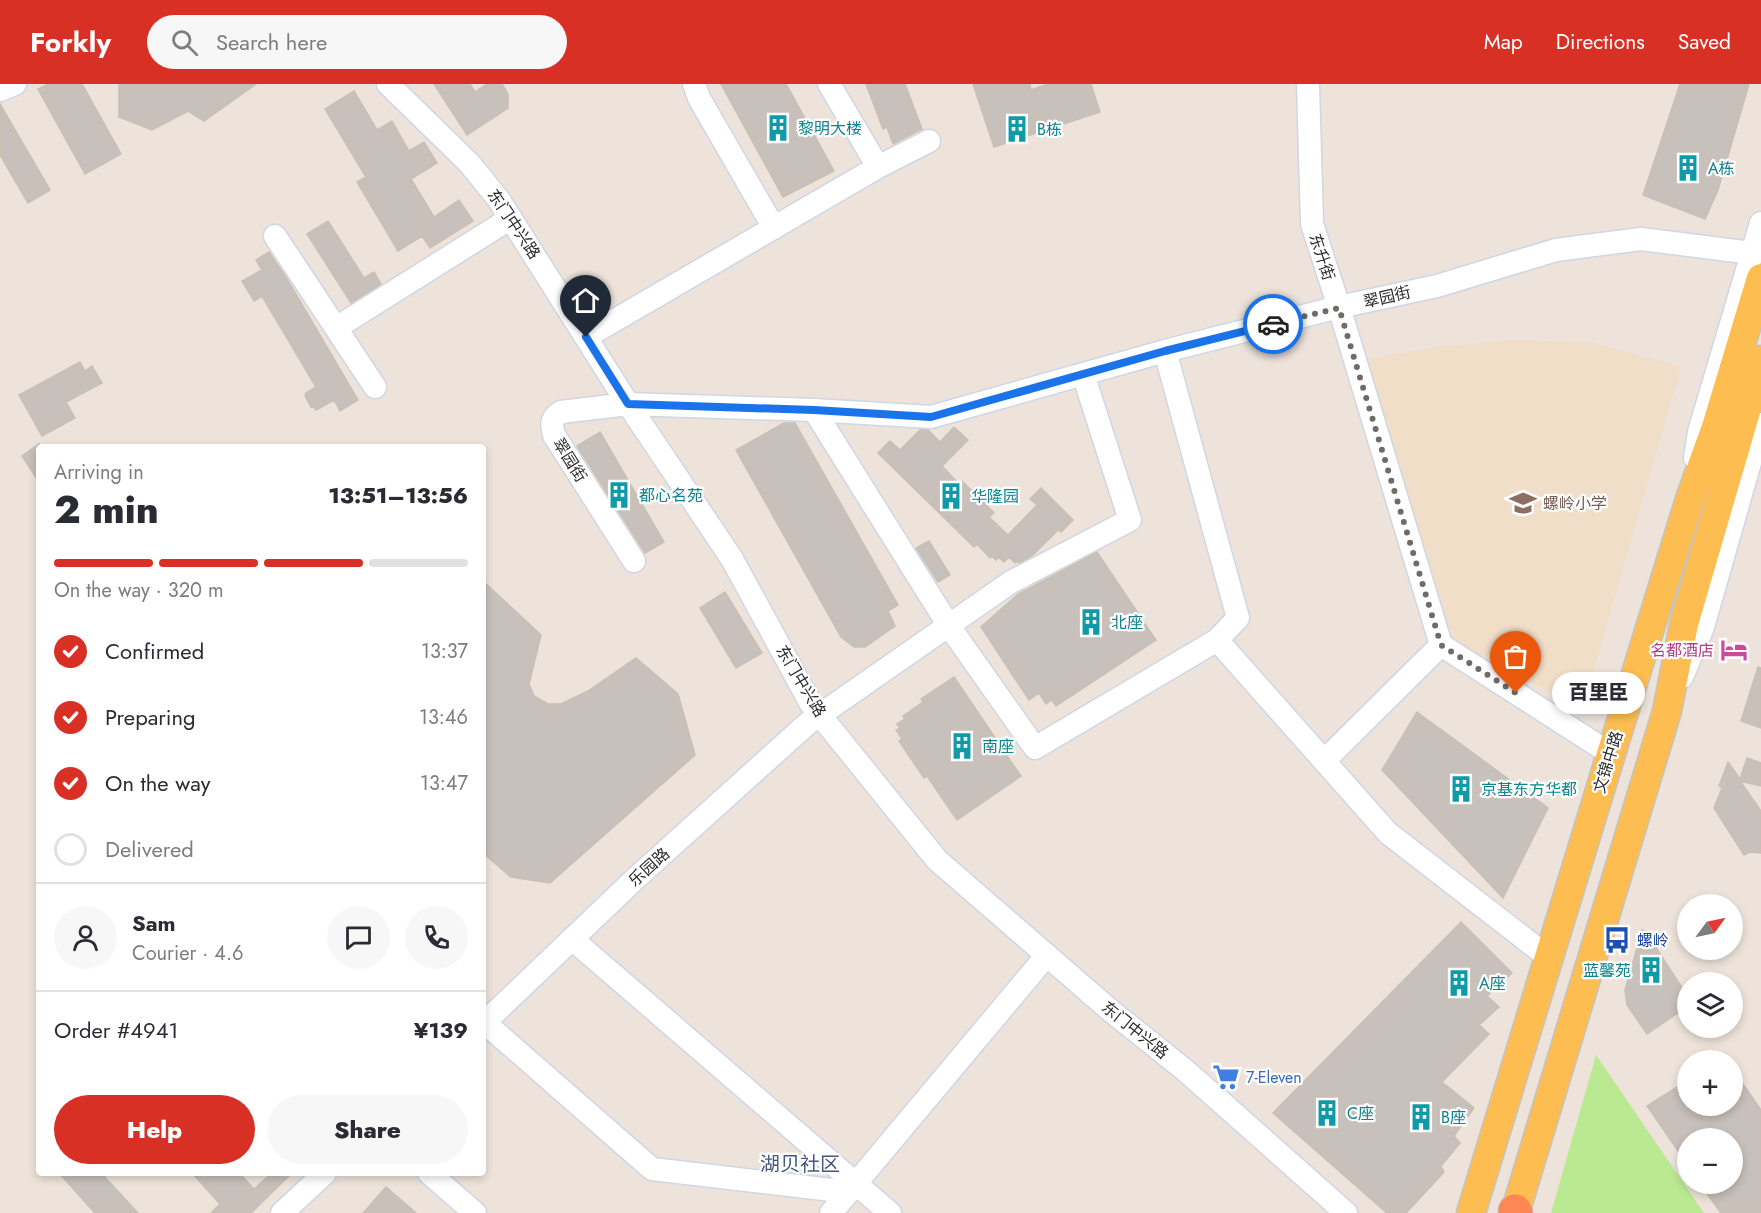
<!DOCTYPE html>
<html lang="en">
<head>
<meta charset="utf-8">
<style>
	:root { --surface:#fff; --page:#f7f7f7; --text:#2b2b33; --muted:#7c7c81; --line:#e1e1e2; --accent:#d93025 }
	body { margin:0; font-family:Jost,"Noto Sans SC",sans-serif; background:var(--page); color:var(--text); height:100vh; display:flex; flex-direction:column; font-size:22px; white-space:nowrap }
	* { box-sizing:border-box; margin:0 }
	p { font-size:20px; color:var(--muted) }
	.icon { flex:none; width:33px; height:33px; fill:none; stroke:currentColor; stroke-width:2; stroke-linecap:round; stroke-linejoin:round }
	.map { position:relative; flex:1; overflow:hidden }
	.side { position:absolute; left:36px; top:360px; width:450px; height:732px; display:flex; flex-direction:column; background:var(--surface); border-radius:6px; box-shadow:0 3px 9px #0003 }
	.side>* { flex:none }
	.needle { width:39px; rotate:57deg }
	.tools { position:absolute; left:1677px; top:810px; display:grid; gap:12px }
	.tools a { display:grid; place-items:center; width:66px; height:66px; border-radius:50%; background:var(--surface); box-shadow:0 3px 9px #0003; font-size:30px }
	.pin { position:absolute; display:grid; place-items:center; width:51px; height:51px; color:#fff; margin:-62px -26px; border-radius:50% 50% 50% 0; rotate:-45deg; box-shadow:0 0 6px #0007 }
	.pin .icon { rotate:45deg }
	.courier { position:absolute; display:grid; place-items:center; width:60px; height:60px; margin:-30px; border:4px solid #1a73e8; border-radius:50%; background:#fff; color:#222; box-shadow:0 2px 8px #0007 }
	.bubble { position:absolute; height:42px; border-radius:21px; background:var(--surface); box-shadow:0 3px 9px #0003; font-size:20px; font-weight:800; line-height:42px; text-align:center }
	.overview em { font-style:normal; font-weight:800 }
	.overview div { display:flex; flex-direction:column-reverse }
	.overview { display:flex; align-items:center; justify-content:space-between; height:102px; padding:0 18px }
	h1 { font-size:39px; font-weight:800; line-height:45px }
	.bar { display:grid; grid-template-columns:repeat(4,1fr); gap:9px 6px; align-content:center; height:72px; padding:0 18px }
	.bar i { height:8px; border-radius:4px; background:var(--line) }
	.bar .selected { background:var(--accent) }
	.bar p { grid-column:span 4 }
	.line { display:flex; align-items:center; gap:15px; padding:0 18px; border-top:2px solid var(--line) }
	.line div { flex:1 }
	.round { display:grid; place-items:center; flex:none; width:63px; height:63px; border-radius:32px; background:var(--page) }
	ol { padding:0 18px; list-style:none }
	li { display:flex; align-items:center; gap:18px; height:66px }
	li p { margin-inline-start:auto }
	li .icon { padding:6px; border-radius:50%; background:var(--accent); color:#fff; stroke-width:4 }
	li:last-child { color:var(--muted) }
	li i { width:33px; height:33px; border:3px solid var(--line); border-radius:50% }
	.cta { display:flex; gap:12px; margin-top:auto; padding:12px 18px }
	.cta a { flex:1; height:69px; border-radius:36px; background:var(--accent); color:#fff; font-size:24px; font-weight:800; line-height:69px; text-align:center }
	.cta a+a { background:var(--page); color:var(--text) }
	header { display:flex; align-items:center; gap:36px; box-sizing:border-box; height:84px; padding:0 30px; background:var(--accent); color:#fff }
	header strong { font-size:28px }
	nav { display:flex; gap:33px; margin-inline-start:auto; font-size:21px }
	.search { width:420px; height:54px; background:var(--page); display:flex; align-items:center; gap:15px; box-sizing:border-box; padding:0 21px; border-radius:33px; color:var(--muted); font-size:22px }
	.map>svg:first-child { display:block }
</style>
</head>
<body>
<header>
<strong>Forkly</strong>
<div class="search"><svg class="icon" aria-label="search" viewBox="0 0 24 24"><circle cx="10" cy="10" r="6"/><path d="M15 15l6 6"/></svg>Search here</div>
<nav><a>Map</a><a>Directions</a><a>Saved</a></nav>
</header>
<div class="map">
<svg width="1761" height="1129" viewBox="0 0 1761 1129">
	<rect width="100%" height="100%" fill="#ede3da"/>
	<path fill="#f1dec8" d="M 1510,256 L 1592,258 L 1681,283 L 1583,625 L 1446,555 L 1360,276 L 1443,262 Z"/>
	<path fill="#bbe992" d="M 1596,971 L 1704,1129 L 1551,1129 Z"/>
	<path fill="#c8c0ba" stroke="#c9bfb4" stroke-width="1.5" d="M 48,0 L 82,0 L 121,70 L 85,90 L 38,5 Z
		M 119,0 L 256,0 L 204,37 L 188,27 L 152,46 L 119,33 Z
		M 434,0 L 470,0 L 475,8 L 487,0 L 502,0 L 508,10 L 508,24 L 467,51 Z
		M 721,0 L 786,0 L 834,87 L 783,113 Z
		M 866,0 L 905,0 L 922,45 L 893,60 L 887,43 L 883,45 Z
		M 973,0 L 1030,0 L 1031,6 L 1048,0 L 1091,0 L 1100,28 L 994,63 Z
		M 1680,0 L 1749,0 L 1718,106 L 1705,135 L 1643,111 Z
		M 354,7 L 377,46 L 392,37 L 409,67 L 424,58 L 437,79 L 411,95 L 434,133 L 459,116 L 473,137 L 430,164 L 422,152 L 398,167 L 357,98 L 366,93 L 325,25 Z
		M 0,20 L 50,106 L 28,119 L 0,71 Z
		M 328,137 L 364,194 L 374,188 L 381,200 L 351,219 L 307,150 Z
		M 269,168 L 287,195 L 358,316 L 340,327 L 334,316 L 316,326 L 313,322 L 311,323 L 305,312 L 306,309 L 316,303 L 262,212 L 254,217 L 242,197 L 262,186 L 256,176 Z
		M 80,278 L 85,287 L 92,282 L 102,299 L 66,318 L 75,334 L 42,352 L 19,311 Z
		M 784,339 L 795,339 L 898,521 L 888,527 L 895,542 L 865,563 L 854,563 L 841,553 L 736,366 Z
		M 954,343 L 968,356 L 942,382 L 959,400 L 962,397 L 994,429 L 989,433 L 1008,451 L 1037,421 L 1030,415 L 1041,404 L 1073,436 L 1061,448 L 1058,446 L 1033,471 L 1019,479 L 1017,477 L 1015,479 L 1009,473 L 1004,478 L 998,473 L 996,476 L 992,472 L 990,474 L 977,460 L 974,463 L 878,369 L 890,357 L 900,366 L 920,346 L 928,346 L 940,358 Z
		M 600,348 L 664,458 L 645,469 L 577,362 Z
		M 39,360 L 39,398 L 22,372 Z
		M 929,457 L 950,491 L 938,498 L 916,464 Z
		M 1097,468 L 1156,556 L 1056,622 L 1052,616 L 1046,620 L 1039,609 L 1029,616 L 981,543 L 1018,510 Z
		M 483,497 L 541,551 L 529,600 L 534,612 L 548,620 L 561,620 L 588,607 L 636,574 L 678,610 L 695,671 L 550,799 L 511,793 L 483,769 Z
		M 725,508 L 762,569 L 736,584 L 700,524 Z
		M 1758,583 L 1761,584 L 1761,644 L 1741,637 Z
		M 954,593 L 1002,664 L 1006,665 L 1005,669 L 1021,692 L 957,736 L 927,692 L 924,694 L 899,657 L 902,655 L 896,646 L 900,644 L 897,640 L 905,635 L 903,632 L 923,618 L 921,615 Z
		M 1417,628 L 1548,724 L 1503,814 L 1382,686 Z
		M 1747,674 L 1761,679 L 1761,702 L 1740,697 L 1761,727 L 1761,769 L 1750,768 L 1744,771 L 1714,724 L 1722,704 L 1719,702 L 1728,678 L 1740,695 Z
		M 1461,838 L 1512,889 L 1487,912 L 1499,923 L 1479,941 L 1489,950 L 1442,998 L 1474,1024 L 1454,1052 L 1460,1059 L 1441,1082 L 1444,1088 L 1406,1129 L 1387,1129 L 1273,1029 Z
		M 1642,846 L 1652,850 L 1657,865 L 1688,913 L 1688,922 L 1647,950 L 1627,921 L 1625,906 Z
		M 1732,984 L 1761,1026 L 1761,1129 L 1721,1129 L 1700,1100 L 1732,1100 L 1732,1054 L 1688,1054 L 1688,1081 L 1647,1022 L 1688,996 L 1688,1022 L 1732,1022 Z
		M 59,1089 L 101,1089 L 138,1129 L 95,1129 Z
		M 192,1089 L 239,1089 L 254,1105 L 272,1089 L 292,1089 L 251,1129 L 211,1129 L 220,1120 Z
		M 386,1103 L 416,1129 L 363,1129 Z"/>
	<g fill="none" stroke-linecap="round" stroke-linejoin="round">
		<defs>
			<path id="minor" d="M 388,0 L 470,80 L 499,116 L 628,320 L 732,475 L 811,620 L 937,776 L 1111,927 L 1186,987 L 1346,1129
				M 694,0 L 699,14 L 774,144
				M 1308,0 L 1312,140 L 1339,223 L 1441,561 L 1611,670
				M 0,6 L 15,0
				M 878,83 L 929,57
				M 275,152 L 375,303
				M 336,244 L 511,134
				M 586,253 L 878,83 L 829,0
				M 1165,267 L 1238,534 L 1217,556
				M 814,326 L 949,542 L 1035,664 L 1217,556 L 1388,749 L 1548,873
				M 1695,374 L 1699,348 L 1761,139
				M 634,477 L 554,351 C 551,340 551,334 561,328 L 628,320 L 814,326 L 931,333 L 1165,267 L 1339,223 L 1437,202 L 1556,166 L 1641,155 L 1752,169
				M 1682,593 L 1703,543 L 1761,340
				M 1324,677 L 1441,561
				M 572,855 L 890,1129
				M 484,938 L 652,1085 L 849,1108
				M 483,940 L 635,795 L 807,640 L 1011,498 L 1130,436 L 1083,290
				M 429,1089 L 475,1129
				M 282,1129 L 325,1089
				M 831,1129 L 1047,871"/>
			<path id="major" d="M 1471,1129 L 1611,670 L 1690,415 L 1716,343 L 1761,194
				M 1515,1129 L 1667,627 L 1684,540 L 1761,276"/>
			<path id="highway" d="M 1515,1127 L 1516,1129"/>
		</defs>
		<use href="#minor" stroke="#cfd6e4" stroke-width="25"/>
		<use href="#major" stroke="#c3c3c3" stroke-width="31"/>
		<use href="#highway" stroke="#c3c3c3" stroke-width="35"/>
		<use href="#minor" stroke="#fff" stroke-width="22"/>
		<use href="#major" stroke="#fdbd50" stroke-width="28"/>
		<use href="#highway" stroke="#ff8754" stroke-width="33"/>
	</g>
	<g fill="none" stroke-linecap="round" stroke-linejoin="round">
		<path stroke="#6e6b68" stroke-width="6" stroke-dasharray="0 10.8" d="M 1273,240 L 1339,224 L 1441,561 L 1516,609"/>
		<path stroke="#1a73e8" stroke-width="8" d="M 586,253 L 628,320 L 814,326 L 931,333 L 1165,267 L 1273,240"/>
	</g>
	<defs>
		<symbol id="building-bare" viewBox="-9 -9 18 18"><path d="M-4-6H4V6H1V3H-1V6H-4ZM-2.5-4.3h1.7v1.8h-1.7ZM.8-4.3h1.7v1.8H.8ZM-2.5-1h1.7V.8h-1.7ZM.8-1h1.7V.8H.8Z" fill="#0f9aa8" stroke="#fff" stroke-width="2.5" paint-order="stroke"/></symbol>
		<symbol id="school-bare" viewBox="-9 -9 18 18"><path d="M0-5L7-2L0 1L-7-2ZM-4 1L0 2.5L4 1V4Q0 6-4 4Z" fill="#8d6e63" stroke="#fff" stroke-width="2.5" paint-order="stroke"/></symbol>
		<symbol id="hotel-bare" viewBox="-9 -9 18 18"><path d="M-6-4.5h1.5V1H6V5H4.5V3h-9V5H-6ZM-4 0a1.8 1.8 0 1 1 3.6 0ZM.5 0V-2.5h3Q6-2.5 6 0Z" fill="#d1479c" stroke="#fff" stroke-width="2.5" paint-order="stroke"/></symbol>
		<symbol id="bus-bare" viewBox="-9 -9 18 18"><path d="M-5-6H5V4H4V6H2V4H-2V6H-4V4H-5ZM-3.5-4V0h7V-4ZM-3.5 1.2v1.5H-2V1.2ZM2 1.2v1.5H3.5V1.2Z" fill="#1a4fb4" stroke="#fff" stroke-width="2.5" paint-order="stroke"/></symbol>
		<symbol id="supermarket-bare" viewBox="-9 -9 18 18"><path d="M-6-5.5h2.5l.6 2H6L4.5 2H-2.5L-4.4-4H-6ZM-1.5 3.2a1.3 1.3 0 1 0 .1 0ZM3 3.2a1.3 1.3 0 1 0 .1 0Z" fill="#3f7fe0" stroke="#fff" stroke-width="2.5" paint-order="stroke"/></symbol>
	</defs>
	<g fill-rule="evenodd">
		<use href="#building-bare" x="759" y="25" width="38" height="38"/>
		<use href="#building-bare" x="998" y="26" width="38" height="38"/>
		<use href="#building-bare" x="1669" y="65" width="38" height="38"/>
		<use href="#building-bare" x="600" y="392" width="38" height="38"/>
		<use href="#building-bare" x="932" y="393" width="38" height="38"/>
		<use href="#school-bare" x="1504" y="400" width="38" height="38"/>
		<use href="#building-bare" x="1072" y="519" width="38" height="38"/>
		<use href="#hotel-bare" x="1715" y="547" width="38" height="38"/>
		<use href="#building-bare" x="943" y="643" width="38" height="38"/>
		<use href="#building-bare" x="1442" y="686" width="38" height="38"/>
		<use href="#bus-bare" x="1598" y="837" width="38" height="38"/>
		<use href="#building-bare" x="1632" y="867" width="38" height="38"/>
		<use href="#building-bare" x="1440" y="880" width="38" height="38"/>
		<use href="#supermarket-bare" x="1207" y="974" width="38" height="38"/>
		<use href="#building-bare" x="1308" y="1010" width="38" height="38"/>
		<use href="#building-bare" x="1402" y="1014" width="38" height="38"/>
	</g>
	<g text-anchor="middle" dominant-baseline="central" stroke-width="4.5" stroke-linejoin="round" paint-order="stroke">
		<g font-size="16" fill="#0d838f" stroke="#fff" text-anchor="start">
			<text x="798" y="44">黎明大楼</text>
			<text x="1037" y="45">B栋</text>
			<text x="1708" y="84">A栋</text>
			<text x="639" y="411">都心名苑</text>
			<text x="971" y="412">华隆园</text>
			<text x="1111" y="538">北座</text>
			<text x="982" y="662">南座</text>
			<text x="1481" y="705">京基东方华都</text>
			<text x="1631" y="886" text-anchor="end">蓝馨苑</text>
			<text x="1479" y="899">A座</text>
			<text x="1347" y="1029">C座</text>
			<text x="1441" y="1033">B座</text>
		</g>
		<g font-size="16" fill="#2a2a2a" stroke="#fff">
			<text transform="translate(514 140) rotate(56)">东门中兴路</text>
			<text transform="translate(1322 173) rotate(72)">东升街</text>
			<text transform="translate(1387 213) rotate(-13)">翠园街</text>
			<text transform="translate(570 376) rotate(58)">翠园街</text>
			<text transform="translate(801 597) rotate(59)">东门中兴路</text>
			<text transform="translate(1608 678) rotate(-73)">文锦中路</text>
			<text transform="translate(649 783) rotate(-42)">乐园路</text>
			<text transform="translate(1135 946) rotate(39)">东门中兴路</text>
		</g>
		<g font-size="16" fill="#785e54" stroke="#fff" text-anchor="start">
			<text x="1543" y="419">螺岭小学</text>
		</g>
		<g font-size="16" fill="#b23c85" stroke="#fff" text-anchor="end">
			<text x="1714" y="566">名都酒店</text>
		</g>
		<g font-size="16" fill="#164399" stroke="#fff" text-anchor="start">
			<text x="1637" y="856">螺岭</text>
		</g>
		<g font-size="16" fill="#366cbe" stroke="#fff" text-anchor="start">
			<text x="1246" y="993">7-Eleven</text>
		</g>
		<g font-size="20" fill="#46587e" stroke="#fff">
			<text x="800" y="1080">湖贝社区</text>
		</g>
	</g>
</svg>
<div class="tools">
<a><svg class="needle" viewBox="-14 -14 28 28"><path d="M0-13l5 13h-10z" fill="#e53935"/><path d="M0 13l5-13h-10z" fill="#7c7c81"/></svg></a>
<a><svg class="icon" aria-label="layers" viewBox="0 0 24 24"><path d="M12 4l9 5-9 5-9-5zM3 14l9 5 9-5"/></svg></a>
<a>+</a>
<a>−</a>
</div>
<div class="pin" style="left:1516px;top:609px;background:#ea580c"><svg class="icon" aria-label="bag" viewBox="0 0 24 24"><path d="M5 8h14l-1 12H6zM9 8a3 3 0 0 1 6 0"/></svg></div>
<div class="pin" style="left:586px;top:253px;background:#1f2937"><svg class="icon" aria-label="home" viewBox="0 0 24 24"><path d="M3 11l9-7 9 7M6 9v11h12V9"/></svg></div>
<div class="courier" style="left:1273px;top:240px"><svg class="icon" aria-label="car" viewBox="0 0 24 24"><path d="M5 17H2v-5l4-1 3-4h7l3 4 3 1v5h-3M9 17h6M6 11h13"/><circle cx="7" cy="17" r="2"/><circle cx="17" cy="17" r="2"/></svg></div>
<div class="bubble" style="left:1552px;top:588px;width:93px">百里臣</div>
<section class="side">
<div class="overview"><div><h1>2 min</h1><p>Arriving in</p></div><em>13:51–13:56</em></div>
<div class="bar"><i class="selected"></i><i class="selected"></i><i class="selected"></i><i></i><p>On the way · 320 m</p></div>
<ol>
<li><svg class="icon" aria-label="check" viewBox="0 0 24 24"><path d="M5 12l5 5 9-10"/></svg>Confirmed<p>13:37</p></li>
<li><svg class="icon" aria-label="check" viewBox="0 0 24 24"><path d="M5 12l5 5 9-10"/></svg>Preparing<p>13:46</p></li>
<li><svg class="icon" aria-label="check" viewBox="0 0 24 24"><path d="M5 12l5 5 9-10"/></svg>On the way<p>13:47</p></li>
<li><i></i>Delivered</li>
</ol>
<div class="line" style="height:108px"><a class="round"><svg class="icon" aria-label="person" viewBox="0 0 24 24"><circle cx="12" cy="8" r="4"/><path d="M4 21q1-7 8-7t8 7"/></svg></a><div><b>Sam</b><p>Courier · 4.6</p></div><a class="round"><svg class="icon" aria-label="chat" viewBox="0 0 24 24"><path d="M4 5h16v11H9l-5 4z"/></svg></a><a class="round"><svg class="icon" aria-label="phone" viewBox="0 0 24 24"><path d="M5 4h4l2 5-3 2q2 4 5 5l2-3 5 2v4C11 20 4 13 5 4z"/></svg></a></div>
<div class="line" style="height:78px"><div>Order #4941</div><b>¥139</b></div>
<div class="cta"><a>Help</a><a>Share</a></div>
</section>
</div>
</body>
</html>
